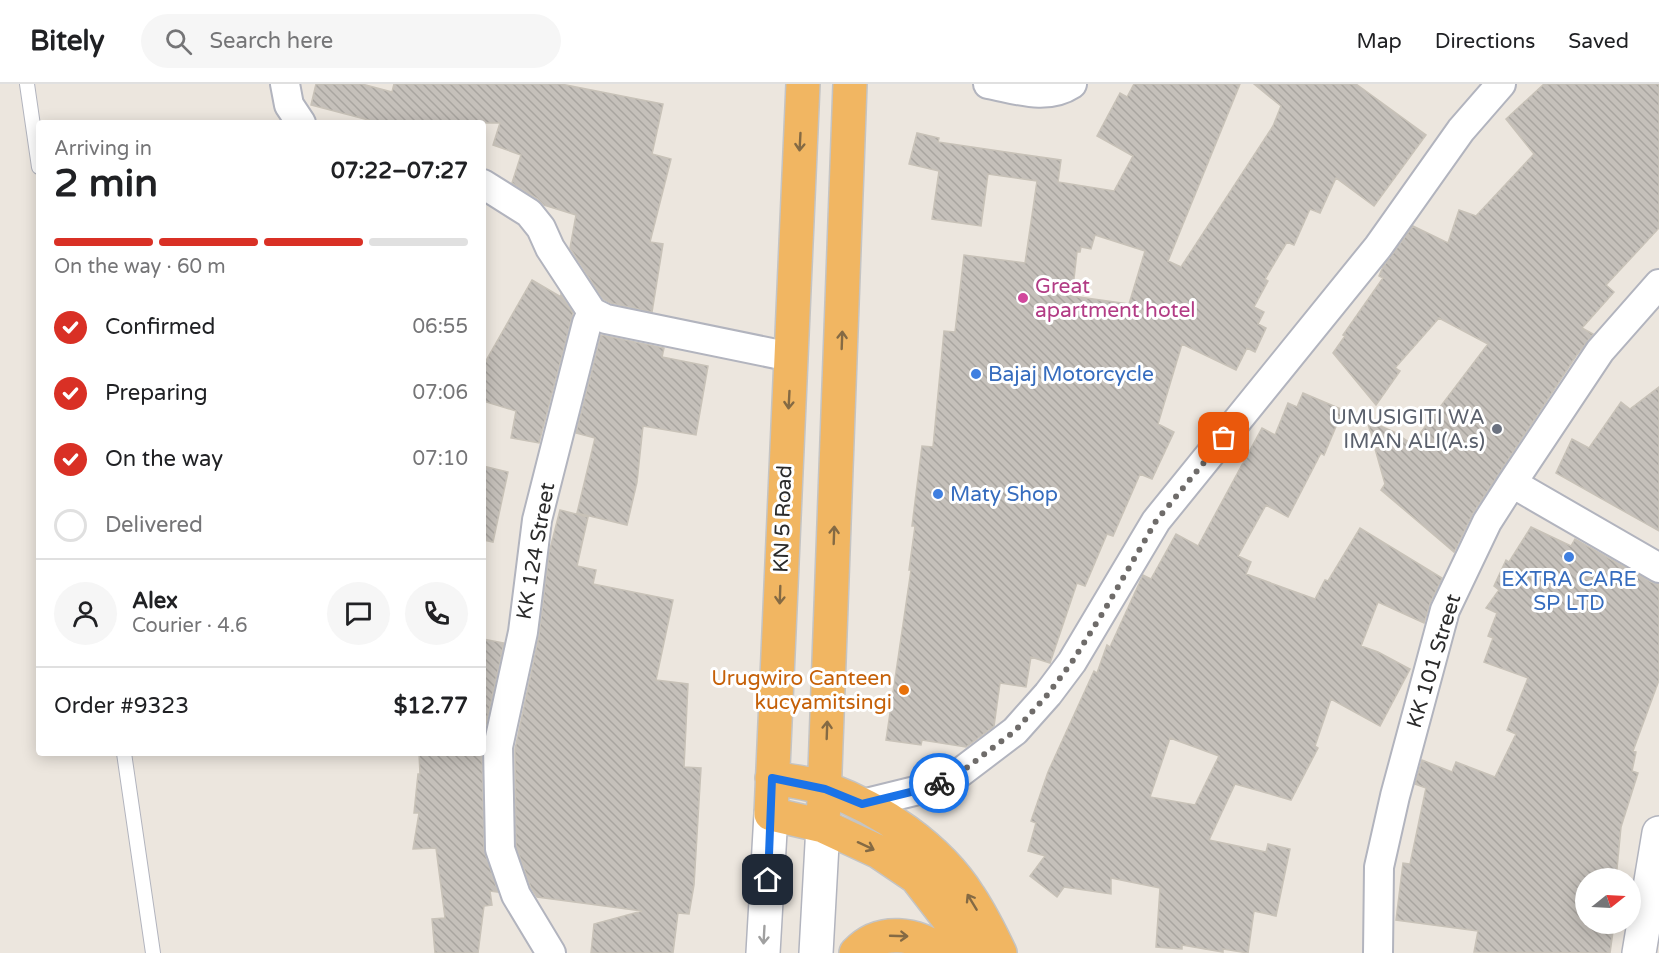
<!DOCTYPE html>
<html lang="en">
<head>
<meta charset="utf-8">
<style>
	:root { --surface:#fff; --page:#f6f6f6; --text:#202124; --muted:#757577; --line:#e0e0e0; --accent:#d93025 }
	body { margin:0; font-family:"Varela Round",sans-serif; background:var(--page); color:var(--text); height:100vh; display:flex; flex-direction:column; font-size:22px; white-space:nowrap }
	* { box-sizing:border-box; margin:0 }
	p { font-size:20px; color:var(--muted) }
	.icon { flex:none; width:33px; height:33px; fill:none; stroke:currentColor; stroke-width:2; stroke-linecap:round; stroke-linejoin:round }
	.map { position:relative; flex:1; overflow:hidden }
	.side { position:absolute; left:36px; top:36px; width:450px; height:636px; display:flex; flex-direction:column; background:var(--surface); border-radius:6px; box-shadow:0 3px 15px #0003 }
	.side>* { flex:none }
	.needle { width:39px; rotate:72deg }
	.controls { position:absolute; left:1575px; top:784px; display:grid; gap:12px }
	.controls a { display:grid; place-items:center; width:66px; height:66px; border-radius:50%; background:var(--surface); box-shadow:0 3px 15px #0003; font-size:30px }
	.pin { position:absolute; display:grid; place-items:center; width:51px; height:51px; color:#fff; margin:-26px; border-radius:12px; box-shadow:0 3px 9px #0006 }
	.courier { position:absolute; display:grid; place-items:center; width:60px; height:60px; margin:-30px; border:4px solid #1a73e8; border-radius:50%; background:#fff; color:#222; box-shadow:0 2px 8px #0007 }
	.headline em { font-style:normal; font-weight:700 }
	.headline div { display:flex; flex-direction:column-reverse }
	.headline { display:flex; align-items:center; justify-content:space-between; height:102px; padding:0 18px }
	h1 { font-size:39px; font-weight:700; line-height:45px }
	.bar { display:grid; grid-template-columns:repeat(4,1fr); gap:9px 6px; align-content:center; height:72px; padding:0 18px }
	.bar i { height:8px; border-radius:4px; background:var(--line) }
	.bar .active { background:var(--accent) }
	.bar p { grid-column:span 4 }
	.line { display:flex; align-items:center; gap:15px; padding:0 18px; border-top:2px solid var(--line) }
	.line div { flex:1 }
	.round { display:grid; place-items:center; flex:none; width:63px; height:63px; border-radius:32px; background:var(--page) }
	ol { padding:0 18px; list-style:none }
	li { display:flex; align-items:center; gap:18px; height:66px }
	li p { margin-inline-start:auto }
	li .icon { padding:6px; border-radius:50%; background:var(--accent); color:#fff; stroke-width:4 }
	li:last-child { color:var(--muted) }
	li i { width:33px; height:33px; border:3px solid var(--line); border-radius:50% }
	header { display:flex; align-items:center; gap:36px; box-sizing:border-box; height:84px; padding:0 30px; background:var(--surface); border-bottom:2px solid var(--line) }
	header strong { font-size:28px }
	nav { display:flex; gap:33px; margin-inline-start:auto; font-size:21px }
	.search { width:420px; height:54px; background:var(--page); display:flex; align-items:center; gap:15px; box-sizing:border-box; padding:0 21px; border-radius:33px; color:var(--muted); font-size:22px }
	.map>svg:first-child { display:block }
</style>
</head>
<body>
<header>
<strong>Bitely</strong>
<div class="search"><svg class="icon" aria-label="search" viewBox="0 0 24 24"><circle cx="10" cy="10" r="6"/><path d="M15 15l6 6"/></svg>Search here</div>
<nav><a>Map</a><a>Directions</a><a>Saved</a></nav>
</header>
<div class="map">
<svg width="1659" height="869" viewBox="0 0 1659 869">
	<defs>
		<pattern id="building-back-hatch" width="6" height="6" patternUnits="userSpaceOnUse" patternTransform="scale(1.5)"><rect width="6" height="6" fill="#c5c0ba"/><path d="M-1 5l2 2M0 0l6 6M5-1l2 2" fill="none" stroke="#a9a5a0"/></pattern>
	</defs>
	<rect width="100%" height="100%" fill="#ece6de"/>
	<path fill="url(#building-back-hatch)" stroke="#c8c2b8" stroke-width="1.5" fill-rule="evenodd" d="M 316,0 L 362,0 L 392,8 L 394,0 L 561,0 L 663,20 L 652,70 L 671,75 L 650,158 L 663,160 L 652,228 L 611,219 L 603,215 L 570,164 L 576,131 L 544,121 L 538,115 L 512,99 L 521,71 L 493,61 L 500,39 L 380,39 L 311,21 Z
		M 1134,0 L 1240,0 L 1168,177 L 1181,183 L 1273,42 L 1281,22 L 1254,0 L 1356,0 L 1426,51 L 1374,122 L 1336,94 L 1320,129 L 1310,125 L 1294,161 L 1287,158 L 1265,195 L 1268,197 L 1254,223 L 1264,228 L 1258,240 L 1266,244 L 1255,268 L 1247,264 L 1236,286 L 1182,260 L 1158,340 L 1174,348 L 1152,395 L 1140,390 L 1113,452 L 1107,450 L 1085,502 L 1077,499 L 1050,579 L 1031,573 L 1026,603 L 1000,599 L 994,642 L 966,663 L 922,656 L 921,661 L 886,656 L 911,486 L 909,486 L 915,442 L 912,442 L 922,362 L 933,363 L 944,247 L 955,248 L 964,171 L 1025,179 L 1037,97 L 988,90 L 981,142 L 932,135 L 939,87 L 909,80 L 917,49 L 939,54 L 938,58 L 1061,76 L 1058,98 L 1114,107 L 1133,72 L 1097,52 L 1120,9 L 1127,13 ZM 1095,151 L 1145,167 L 1129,220 L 1072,212 L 1077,168 L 1080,168 L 1081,163 L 1091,165 Z
		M 1544,0 L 1659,0 L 1659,144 L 1606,201 L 1614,208 L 1582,244 L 1593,250 L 1576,272 L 1473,429 L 1454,468 L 1381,406 L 1385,400 L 1367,336 L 1394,348 L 1412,360 L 1488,260 L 1439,234 L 1395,284 L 1400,287 L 1376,321 L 1333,269 L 1345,252 L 1343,251 L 1383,194 L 1379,192 L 1383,183 L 1413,142 L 1448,159 L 1459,126 L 1476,132 L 1534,70 L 1506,35 Z
		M 532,196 L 561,213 L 561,211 L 573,229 L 539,359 L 511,354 L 516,327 L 483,317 L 483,282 Z
		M 601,251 L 664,264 L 662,273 L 708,282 L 696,351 L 643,342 L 637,398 L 627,441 L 577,429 L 595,354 L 576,349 Z
		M 1659,303 L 1659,447 L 1556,389 L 1572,355 L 1589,364 L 1621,318 L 1630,325 Z
		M 1303,309 L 1343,326 L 1324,371 L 1321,369 L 1288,433 L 1266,421 L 1238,472 L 1251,478 L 1246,490 L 1315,515 L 1325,496 L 1328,497 L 1360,444 L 1442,494 L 1430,519 L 1424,539 L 1378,518 L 1361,562 L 1378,568 L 1410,585 L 1380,642 L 1331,615 L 1315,662 L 1318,664 L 1291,716 L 1235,700 L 1209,756 L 1266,768 L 1268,760 L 1290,765 L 1276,832 L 1254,827 L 1248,869 L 1223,865 L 1223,868 L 1182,861 L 1182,865 L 1156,863 L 1160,804 L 1111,794 L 1111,810 L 1064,803 L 1057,813 L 1030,792 L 1045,772 L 1028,767 L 1036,739 L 1031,737 L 1048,688 L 1094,587 L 1097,589 L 1107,561 L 1110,563 L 1143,491 L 1151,495 L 1176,450 L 1198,462 L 1262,344 L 1275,351 L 1288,319 L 1297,323 ZM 1170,654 L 1219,672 L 1195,721 L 1150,713 Z
		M 483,382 L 508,388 L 493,458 L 483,456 Z
		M 560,426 L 588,433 L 577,482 L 596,486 L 593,500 L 673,516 L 656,596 L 688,600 L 684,683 L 701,684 L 694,801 L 689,830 L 678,829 L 673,869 L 591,869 L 594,840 L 642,827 L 537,813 L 531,804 L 516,762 L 515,665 L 539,552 L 549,469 Z
		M 1531,443 L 1571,462 L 1575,455 L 1651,498 L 1659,500 L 1659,596 L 1633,667 L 1636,668 L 1632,687 L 1638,689 L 1621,743 L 1616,795 L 1586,795 L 1586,840 L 1614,840 L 1610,869 L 1474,868 L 1478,847 L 1396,836 L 1403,779 L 1410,780 L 1426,704 L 1415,700 L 1422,676 L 1452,688 L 1456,678 L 1495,693 L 1516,650 L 1507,646 L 1528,594 L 1484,578 L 1493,554 L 1488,552 L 1497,529 L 1486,524 L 1499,506 L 1494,502 L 1506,476 L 1509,478 Z
		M 483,555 L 504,559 L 483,654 Z
		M 419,669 L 482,669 L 484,766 L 498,808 L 490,807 L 492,821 L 484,822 L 478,869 L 435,869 L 432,835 L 445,834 L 436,764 L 413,765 L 419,729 L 414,729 L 418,690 L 420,690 Z"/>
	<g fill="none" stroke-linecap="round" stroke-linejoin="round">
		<defs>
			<path id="service" d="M 27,0 L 39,83
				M 124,669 L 153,869"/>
			<path id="minor" d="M 285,0 L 289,21 L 301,39
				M 988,0 C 1016,5 1046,17 1072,0
				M 483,100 L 529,129 L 541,144 L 550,164 L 592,228 L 587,239 L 537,436 L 523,548 L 498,663 L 500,765 L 516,811 L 551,869
				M 592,228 L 606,235 L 791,273
				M 1512,399 L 1659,484
				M 862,720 L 927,704 L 953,694 L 1015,647 L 1048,610 L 1072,578 L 1156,437 L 1378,163 L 1461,46 L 1501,0
				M 1378,869 L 1379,783 L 1395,712 L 1445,526 L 1487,438 L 1512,399 L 1600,267 L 1659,200"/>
			<path id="secondary" d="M 763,869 L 771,730
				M 816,869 L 823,742
				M 1639,869 L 1659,749"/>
			<path id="trunk" d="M 803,0 L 771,730 L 823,742 L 879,768 L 916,793 L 963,854 L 970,869
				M 772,694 C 790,697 810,699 827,705 C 881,725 938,763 969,812 C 981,830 991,850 1000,869
				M 823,742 L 850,0
				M 856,869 C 880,843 917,849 943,869"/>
		</defs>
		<use href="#service" stroke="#b2b4be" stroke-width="16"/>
		<use href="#minor" stroke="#b2b4be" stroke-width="32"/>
		<use href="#secondary" stroke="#b2b4be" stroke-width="36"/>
		<use href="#trunk" stroke="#c4c4c4" stroke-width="36"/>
		<use href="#service" stroke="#fff" stroke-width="14"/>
		<use href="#minor" stroke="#fff" stroke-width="28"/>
		<use href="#secondary" stroke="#fff" stroke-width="33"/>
		<use href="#trunk" stroke="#f1b662" stroke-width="33"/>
	</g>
	<defs><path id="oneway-shaft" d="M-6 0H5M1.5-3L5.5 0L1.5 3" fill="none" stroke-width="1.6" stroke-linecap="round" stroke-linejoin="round" transform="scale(1.5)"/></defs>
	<g stroke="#846a44">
		<use href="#oneway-shaft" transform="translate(800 58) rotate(93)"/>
		<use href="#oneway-shaft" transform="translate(842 256) rotate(-88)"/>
		<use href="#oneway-shaft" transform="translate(789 316) rotate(93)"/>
		<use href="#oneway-shaft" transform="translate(834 451) rotate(-88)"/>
		<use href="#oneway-shaft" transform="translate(780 511) rotate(92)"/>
		<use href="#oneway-shaft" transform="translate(827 646) rotate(-88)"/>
		<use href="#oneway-shaft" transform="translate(866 762) rotate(25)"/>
		<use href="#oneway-shaft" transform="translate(972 818) rotate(-121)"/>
		<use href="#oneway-shaft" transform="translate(899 852) rotate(2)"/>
	</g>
	<use stroke="#a0a0a0" href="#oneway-shaft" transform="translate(764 851) rotate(93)"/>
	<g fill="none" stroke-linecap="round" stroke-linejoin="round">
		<path stroke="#6f6c6a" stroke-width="6" stroke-dasharray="0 10.8" d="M 939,699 L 953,694 L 1015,647 L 1048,610 L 1072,578 L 1104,527 L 1156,437 L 1224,354"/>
		<path stroke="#1a73e8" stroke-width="8" d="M 768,796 L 772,694 L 825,705 L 862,720 L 927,704 L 939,699"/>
	</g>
	<circle fill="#d1479c" stroke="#fff" stroke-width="2" cx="1023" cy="214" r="6"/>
	<g fill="#3f7fe0" stroke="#fff" stroke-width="2">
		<circle cx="976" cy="290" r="6"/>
		<circle cx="938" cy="410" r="6"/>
		<circle cx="1569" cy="473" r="6"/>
	</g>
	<circle fill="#6b7280" stroke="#fff" stroke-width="2" cx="1497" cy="345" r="6"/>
	<circle fill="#e8710a" stroke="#fff" stroke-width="2" cx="904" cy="606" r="6"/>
	<g text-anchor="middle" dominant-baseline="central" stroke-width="6" stroke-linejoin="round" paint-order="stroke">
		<g font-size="21" fill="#b23c85" stroke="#fff" text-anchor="start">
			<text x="1035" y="202">Great<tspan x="1035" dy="24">apartment hotel</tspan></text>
		</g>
		<g font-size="21" fill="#366cbe" stroke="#fff" text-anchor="start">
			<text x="988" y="290">Bajaj Motorcycle</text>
			<text x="950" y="410">Maty Shop</text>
			<text x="1569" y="495" text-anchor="middle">EXTRA CARE<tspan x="1569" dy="24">SP LTD</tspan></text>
		</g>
		<g font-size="21" fill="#5b616d" stroke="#fff" text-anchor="end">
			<text x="1485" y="333">UMUSIGITI WA<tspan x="1485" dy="24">IMAN ALI(A.s)</tspan></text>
		</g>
		<g font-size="21" fill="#2b2b2b" stroke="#fff">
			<text transform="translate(783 435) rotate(-88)">KN 5 Road</text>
			<text transform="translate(536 467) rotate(-80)">KK 124 Street</text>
			<text transform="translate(1434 577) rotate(-73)">KK 101 Street</text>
		</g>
		<g font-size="21" fill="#c56008" stroke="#fff" text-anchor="end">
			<text x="892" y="594">Urugwiro Canteen<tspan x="892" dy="24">kucyamitsingi</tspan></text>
		</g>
	</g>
</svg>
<div class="controls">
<a><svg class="needle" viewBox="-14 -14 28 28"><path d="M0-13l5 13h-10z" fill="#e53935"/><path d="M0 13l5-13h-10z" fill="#757577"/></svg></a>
</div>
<div class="pin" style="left:1224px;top:354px;background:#ea580c"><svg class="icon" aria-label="bag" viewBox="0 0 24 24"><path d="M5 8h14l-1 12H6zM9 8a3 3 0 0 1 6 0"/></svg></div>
<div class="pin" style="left:768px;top:796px;background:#1f2937"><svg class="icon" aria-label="home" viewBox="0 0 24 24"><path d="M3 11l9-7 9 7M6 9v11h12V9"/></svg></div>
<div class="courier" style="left:939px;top:699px"><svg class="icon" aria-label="bike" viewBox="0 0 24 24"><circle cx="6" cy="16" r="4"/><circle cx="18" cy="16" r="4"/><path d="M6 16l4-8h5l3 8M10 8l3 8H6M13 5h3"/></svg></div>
<section class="side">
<div class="headline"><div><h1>2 min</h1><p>Arriving in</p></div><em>07:22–07:27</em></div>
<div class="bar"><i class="active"></i><i class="active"></i><i class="active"></i><i></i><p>On the way · 60 m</p></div>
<ol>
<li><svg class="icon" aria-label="check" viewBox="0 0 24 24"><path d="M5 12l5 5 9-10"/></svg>Confirmed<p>06:55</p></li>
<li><svg class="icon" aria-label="check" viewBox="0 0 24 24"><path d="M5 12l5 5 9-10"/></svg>Preparing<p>07:06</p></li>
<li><svg class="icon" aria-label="check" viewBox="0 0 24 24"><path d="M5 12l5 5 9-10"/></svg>On the way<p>07:10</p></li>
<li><i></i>Delivered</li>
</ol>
<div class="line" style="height:108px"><a class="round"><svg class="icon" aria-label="person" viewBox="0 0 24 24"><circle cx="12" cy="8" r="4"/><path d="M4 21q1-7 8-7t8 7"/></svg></a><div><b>Alex</b><p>Courier · 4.6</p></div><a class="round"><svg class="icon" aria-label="chat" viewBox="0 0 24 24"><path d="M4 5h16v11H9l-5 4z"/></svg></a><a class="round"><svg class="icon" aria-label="phone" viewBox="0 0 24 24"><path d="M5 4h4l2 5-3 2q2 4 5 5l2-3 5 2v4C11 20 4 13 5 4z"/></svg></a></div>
<div class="line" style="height:78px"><div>Order #9323</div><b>$12.77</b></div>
</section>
</div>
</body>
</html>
